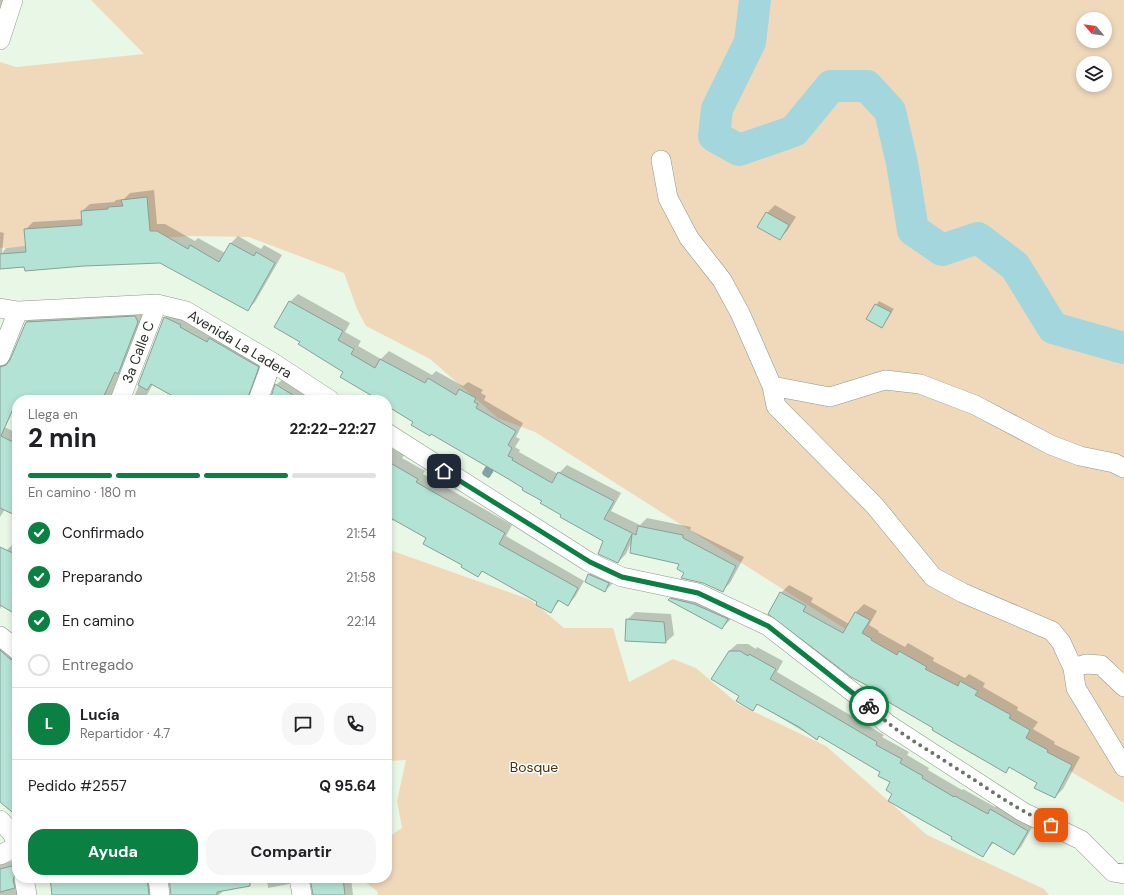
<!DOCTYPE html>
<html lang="es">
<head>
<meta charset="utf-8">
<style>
	:root { --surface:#fff; --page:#f6f6f6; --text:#202124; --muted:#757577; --line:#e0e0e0; --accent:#0b8043 }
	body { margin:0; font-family:"DM Sans",sans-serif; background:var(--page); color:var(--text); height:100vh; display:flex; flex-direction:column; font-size:15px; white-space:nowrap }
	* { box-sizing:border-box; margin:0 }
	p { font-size:13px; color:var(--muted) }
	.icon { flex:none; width:22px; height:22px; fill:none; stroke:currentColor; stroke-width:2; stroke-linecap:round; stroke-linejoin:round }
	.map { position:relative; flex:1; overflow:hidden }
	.drawer { position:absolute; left:12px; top:395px; width:380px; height:488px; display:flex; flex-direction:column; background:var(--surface); border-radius:16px; box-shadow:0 2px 6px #0003 }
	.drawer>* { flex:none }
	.needle { width:26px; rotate:299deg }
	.tools { position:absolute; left:1076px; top:12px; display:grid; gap:8px }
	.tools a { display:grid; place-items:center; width:36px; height:36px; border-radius:50%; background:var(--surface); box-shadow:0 2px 6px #0003; font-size:20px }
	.pin { position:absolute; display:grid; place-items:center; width:34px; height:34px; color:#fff; margin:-17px; border-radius:8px; box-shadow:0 2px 6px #0006 }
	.courier { position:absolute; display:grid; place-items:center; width:40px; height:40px; margin:-20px; border:3px solid #0b8043; border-radius:50%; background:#fff; color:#222; box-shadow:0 1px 5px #0007 }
	.headline em { font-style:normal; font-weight:700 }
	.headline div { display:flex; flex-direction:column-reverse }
	.headline { display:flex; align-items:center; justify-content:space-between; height:68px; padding:0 16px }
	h1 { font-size:26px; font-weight:700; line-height:30px }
	.bar { display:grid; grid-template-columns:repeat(4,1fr); gap:6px 4px; align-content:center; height:48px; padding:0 16px }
	.bar i { height:5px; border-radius:3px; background:var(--line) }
	.bar .active { background:var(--accent) }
	.bar p { grid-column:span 4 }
	.line { display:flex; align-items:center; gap:10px; padding:0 16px; border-top:1px solid var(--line) }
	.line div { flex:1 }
	.round { display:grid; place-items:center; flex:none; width:42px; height:42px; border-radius:16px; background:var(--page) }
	ol { padding:0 16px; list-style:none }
	li { display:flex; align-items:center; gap:12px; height:44px }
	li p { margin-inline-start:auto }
	li .icon { padding:4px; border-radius:50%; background:var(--accent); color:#fff; stroke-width:4 }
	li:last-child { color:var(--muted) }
	li i { width:22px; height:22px; border:2px solid var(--line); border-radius:50% }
	.cta { display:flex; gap:8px; margin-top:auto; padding:8px 16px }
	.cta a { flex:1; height:46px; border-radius:16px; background:var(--accent); color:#fff; font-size:16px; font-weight:700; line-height:46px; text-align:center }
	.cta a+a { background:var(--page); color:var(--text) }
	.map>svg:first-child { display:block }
</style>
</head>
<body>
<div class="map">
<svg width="1124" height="895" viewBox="0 0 1124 895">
	<rect width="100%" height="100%" fill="#e9f7e7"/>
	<path fill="#f0d9bb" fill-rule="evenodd" d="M 91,0 L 1124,0 L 1124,803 L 1063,767 L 535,432 L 498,418 L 430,359 L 366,326 L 357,309 L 344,273 L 249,237 L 192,236 L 0,248 L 0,62 L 16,67 L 144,54 ZM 1083,19 L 1105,19 L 1105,41 L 1083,41 ZM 1083,63 L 1105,63 L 1105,85 L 1083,85 Z
		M 387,549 L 531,600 L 564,628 L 613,628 L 629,682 L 673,659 L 696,668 L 738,704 L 826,746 L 927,835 L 1044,889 L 1049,895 L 378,895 L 377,891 L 365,882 L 365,878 L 387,878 L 387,838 L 402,828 L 397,801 L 406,760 L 387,761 Z"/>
	<path fill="#0003" d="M 0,0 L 6,0 L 0,13 Z
		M 154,190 L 157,224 L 165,224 L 195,241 L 198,238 L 225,253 L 231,243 L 238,236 L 261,249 L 264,245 L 282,255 L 255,302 L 248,309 L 160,262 L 0,268 L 0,232 L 4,233 L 2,253 L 6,248 L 26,246 L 25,230 L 33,222 L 83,219 L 82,211 L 90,204 L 114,202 L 116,200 L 124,199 L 130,193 Z
		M 775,205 L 796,217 L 787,231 L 779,239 L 767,213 Z
		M 298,294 L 350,323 L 345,332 L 361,341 L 358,346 L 381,359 L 389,351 L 432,375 L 436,371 L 463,386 L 468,382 L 483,390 L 481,393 L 486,396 L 484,400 L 523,423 L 516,437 L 520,439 L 515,447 L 520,450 L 519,452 L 558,474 L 567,465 L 621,493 L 611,511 L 640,525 L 647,518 L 691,527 L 690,530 L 744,557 L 730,583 L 722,591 L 685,572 L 681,564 L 632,541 L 626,554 L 618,562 L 605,541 L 562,515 L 524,487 L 414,421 L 387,404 L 387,400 L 381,400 L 344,371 L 301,342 L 290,302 Z
		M 879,301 L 894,309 L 882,327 L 867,319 Z
		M 172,310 L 265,359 L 257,400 L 181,400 L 153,384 L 144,400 L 133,400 L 165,318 Z
		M 145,314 L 119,400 L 17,400 L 17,405 L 12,411 L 0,405 L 0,357 L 12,359 L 26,322 L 34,315 Z
		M 284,378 L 314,400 L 270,400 L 276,385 Z
		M 0,425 L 17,433 L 8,452 L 17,457 L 17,515 L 5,509 L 0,517 Z
		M 387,446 L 404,455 L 402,458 L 425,471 L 423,474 L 512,525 L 506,536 L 584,581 L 575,597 L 568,605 L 560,600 L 551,611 L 539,602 L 483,571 L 478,576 L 428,537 L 394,519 L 392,521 L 387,521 Z
		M 14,543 L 17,545 L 17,613 L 2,605 L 0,609 L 0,564 L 6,551 Z
		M 597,567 L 613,583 L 605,591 L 586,582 L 589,574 Z
		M 789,585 L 813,598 L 811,602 L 849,624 L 856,612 L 864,604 L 877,611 L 869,625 L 879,631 L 878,632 L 905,647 L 908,643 L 934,658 L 933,661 L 965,678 L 969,674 L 985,683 L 983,687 L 1018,707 L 1017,710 L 1038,722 L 1033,729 L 1055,742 L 1054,744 L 1080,757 L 1063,789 L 1055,797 L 1038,783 L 1010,767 L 1005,772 L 869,686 L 781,593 Z
		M 678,591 L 735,611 L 730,620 L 722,628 L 670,599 Z
		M 635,612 L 671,614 L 674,635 L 666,642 L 627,620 Z
		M 0,637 L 17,651 L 17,816 L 0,801 Z
		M 737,644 L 748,644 L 756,649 L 757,647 L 783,661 L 777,672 L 884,735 L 882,737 L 909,752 L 907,755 L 929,768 L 928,770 L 962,790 L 963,789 L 995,807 L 999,803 L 1034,824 L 1021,847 L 1014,854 L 994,842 L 983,856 L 894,793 L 892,782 L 881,772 L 820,735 L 816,739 L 758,704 L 753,709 L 740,696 L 729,651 Z
		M 17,860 L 17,878 L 20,895 L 0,895 L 0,864 Z
		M 50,878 L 156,878 L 161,895 L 53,895 Z
		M 170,878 L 258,878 L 245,880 L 225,889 L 219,895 L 171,895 Z
		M 267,878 L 295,878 L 289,884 L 268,888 Z
		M 311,878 L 351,878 L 353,895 L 313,895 Z"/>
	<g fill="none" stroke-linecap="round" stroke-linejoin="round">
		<path stroke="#7fa3a6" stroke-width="5.5" d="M 488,468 L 491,470 L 488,475 L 485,473 Z"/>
		<path stroke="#a4d6dd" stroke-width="32" d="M 755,0 L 750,42 L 717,109 L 714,136 L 739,150 L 794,131 L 831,86 L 867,86 L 890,111 L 902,163 L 913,230 L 942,250 L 978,238 L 1015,266 L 1053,328 L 1124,348"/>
	</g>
	<path fill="#b3e3d4" stroke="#8a9f99" d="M 147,197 L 150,231 L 157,231 L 188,249 L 190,245 L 219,262 L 230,243 L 254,256 L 256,252 L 275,263 L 248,311 L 160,263 L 84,266 L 25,271 L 24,267 L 0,269 L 0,254 L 26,252 L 24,229 L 82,225 L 81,211 L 108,209 L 108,207 L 123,206 L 121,200 Z
		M 766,212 L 789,225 L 780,240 L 757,227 Z
		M 289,301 L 343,331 L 338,340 L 354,349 L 351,354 L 375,368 L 380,359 L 425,383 L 428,378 L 456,395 L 459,389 L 476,398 L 474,402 L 478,404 L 476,408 L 516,431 L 508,445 L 512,448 L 508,456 L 513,458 L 512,460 L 552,483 L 558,472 L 614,501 L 604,519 L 636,535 L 638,526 L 683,535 L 683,538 L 736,566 L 723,592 L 703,583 L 681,578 L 684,573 L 677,569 L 679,564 L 630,553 L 632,534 L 618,563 L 598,554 L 603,541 L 560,517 L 561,515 L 540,503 L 542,501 L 522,490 L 523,488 L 505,477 L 431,434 L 430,436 L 411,425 L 413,422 L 387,406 L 387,400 L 379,400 L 340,377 L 343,372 L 298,344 L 300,342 L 274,327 Z
		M 875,304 L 891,312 L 882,328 L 866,319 Z
		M 135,316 L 138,322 L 118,374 L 115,372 L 102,400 L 17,400 L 1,436 L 17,444 L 17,516 L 0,508 L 0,367 L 6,365 L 10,360 L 26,322 Z
		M 164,317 L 181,325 L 180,327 L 207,342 L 209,338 L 259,367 L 247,400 L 180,400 L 151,384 L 147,390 L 138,385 Z
		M 275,384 L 301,400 L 270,400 Z
		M 387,461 L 418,479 L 416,482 L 505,533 L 499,544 L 578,588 L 568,606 L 558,600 L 551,613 L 536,605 L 537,602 L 482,571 L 478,577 L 461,567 L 462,565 L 423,544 L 426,538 L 387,516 Z
		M 0,547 L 17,555 L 17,615 L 0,605 Z
		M 588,574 L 609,583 L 605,592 L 585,582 Z
		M 780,592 L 806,606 L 803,611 L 843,633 L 855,612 L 870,620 L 862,633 L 872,639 L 871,640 L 897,655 L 899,651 L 927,667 L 925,669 L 958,686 L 960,681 L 978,691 L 975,695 L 1011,715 L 1009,718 L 1030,730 L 1026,738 L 1048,750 L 1047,752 L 1072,765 L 1055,798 L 1034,788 L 1037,783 L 1009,767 L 1006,773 L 949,740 L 932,730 L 933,728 L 866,689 L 868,686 L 851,677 L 768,614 Z
		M 670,598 L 694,604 L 728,619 L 722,629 L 668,600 Z
		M 626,619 L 664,622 L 666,643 L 625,641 Z
		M 0,650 L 10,659 L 17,661 L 17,816 L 0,802 Z
		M 729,651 L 740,651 L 748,656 L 749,654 L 776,669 L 770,679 L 877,742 L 876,745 L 902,759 L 900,763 L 923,776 L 922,778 L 954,797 L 955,796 L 988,814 L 990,809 L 1028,831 L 1014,855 L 992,842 L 983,857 L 951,839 L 952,837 L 888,801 L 892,794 L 886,790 L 890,782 L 878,776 L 880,772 L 819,736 L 817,740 L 799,727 L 757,704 L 753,711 L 736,701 L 739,696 L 711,679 Z
		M 16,865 L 17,870 L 13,880 L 15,888 L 0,892 L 0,869 Z
		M 50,878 L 147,878 L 149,895 L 52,895 Z
		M 169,878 L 250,878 L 250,886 L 217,892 L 217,895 L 171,895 Z
		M 310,878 L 343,878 L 345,895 L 313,895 Z"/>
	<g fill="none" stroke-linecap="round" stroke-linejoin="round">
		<defs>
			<path id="street" d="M 0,40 L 13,0
				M 661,160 L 668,198 L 689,238 L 722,280 L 740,313 L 772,386 L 776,406 L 875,506 L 933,577 L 963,593 L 1052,631 L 1061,642 L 1073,668 L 1076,688 L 1124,767
				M 0,308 L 18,311 L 157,304 L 186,311 L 272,362 L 330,400
				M 0,356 L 18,311
				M 772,386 L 830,397 L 885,380 L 920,384 L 975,405 L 1051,445 L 1080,456 L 1114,463 L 1124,468
				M 120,400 L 157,304
				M 258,400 L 272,362
				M 387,433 L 589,562 L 622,577 L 698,593 L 768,626 L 863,700 L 886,723 L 1023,812 L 1081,840 L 1113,872 L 1124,874
				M 0,636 L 17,650
				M 1073,668 L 1086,664 L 1101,665 L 1124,687
				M 0,820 L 11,832 L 17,842
				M 0,855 L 17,846
				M 24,878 L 27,895
				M 158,878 L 160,895
				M 299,878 L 302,895"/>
		</defs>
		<use href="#street" stroke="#8b9889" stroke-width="20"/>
		<use href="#street" stroke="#fff" stroke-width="19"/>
	</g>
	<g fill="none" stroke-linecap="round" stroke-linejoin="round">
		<path stroke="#6c746a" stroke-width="4" stroke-dasharray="0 7.2" d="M 869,706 C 895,732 921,745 951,765 C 985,786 1013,808 1051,825"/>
		<path stroke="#0b8043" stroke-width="5" d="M 444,471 L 590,562 L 622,577 L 698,593 L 768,626 L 869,706"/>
	</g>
	<g text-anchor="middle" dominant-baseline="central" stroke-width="3" stroke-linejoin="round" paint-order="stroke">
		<g font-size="14" fill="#282d27" stroke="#fff">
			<text transform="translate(240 344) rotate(31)">Avenida La Ladera</text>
			<text transform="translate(138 352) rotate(-69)">3a Calle C</text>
		</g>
		<g font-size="14" fill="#4a3106" stroke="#fff">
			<text x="534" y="767">Bosque</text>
		</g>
	</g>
</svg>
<div class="tools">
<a><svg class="needle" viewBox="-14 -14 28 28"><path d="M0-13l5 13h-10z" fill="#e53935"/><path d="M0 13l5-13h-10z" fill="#757577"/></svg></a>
<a><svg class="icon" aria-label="layers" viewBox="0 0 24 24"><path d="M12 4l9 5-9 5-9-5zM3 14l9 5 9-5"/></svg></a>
</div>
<div class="pin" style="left:1051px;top:825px;background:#ea580c"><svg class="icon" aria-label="bag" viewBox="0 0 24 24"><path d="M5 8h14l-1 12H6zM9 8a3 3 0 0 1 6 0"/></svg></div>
<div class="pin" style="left:444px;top:471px;background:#1f2937"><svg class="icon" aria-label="home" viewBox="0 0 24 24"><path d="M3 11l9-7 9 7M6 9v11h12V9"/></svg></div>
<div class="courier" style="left:869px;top:706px"><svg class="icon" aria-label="bike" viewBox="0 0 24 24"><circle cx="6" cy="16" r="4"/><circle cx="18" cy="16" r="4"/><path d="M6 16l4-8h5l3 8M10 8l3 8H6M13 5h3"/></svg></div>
<section class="drawer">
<div class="headline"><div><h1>2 min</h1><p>Llega en</p></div><em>22:22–22:27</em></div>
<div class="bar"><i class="active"></i><i class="active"></i><i class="active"></i><i></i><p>En camino · 180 m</p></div>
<ol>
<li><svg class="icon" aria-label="check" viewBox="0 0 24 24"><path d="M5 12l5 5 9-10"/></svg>Confirmado<p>21:54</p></li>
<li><svg class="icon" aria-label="check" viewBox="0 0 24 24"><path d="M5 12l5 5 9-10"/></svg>Preparando<p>21:58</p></li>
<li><svg class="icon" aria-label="check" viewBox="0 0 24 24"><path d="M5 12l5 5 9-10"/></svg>En camino<p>22:14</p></li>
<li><i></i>Entregado</li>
</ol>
<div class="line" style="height:72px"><b class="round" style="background:var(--accent);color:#fff">L</b><div><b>Lucía</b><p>Repartidor · 4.7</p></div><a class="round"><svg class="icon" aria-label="chat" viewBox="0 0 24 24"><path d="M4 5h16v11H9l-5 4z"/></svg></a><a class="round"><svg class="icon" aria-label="phone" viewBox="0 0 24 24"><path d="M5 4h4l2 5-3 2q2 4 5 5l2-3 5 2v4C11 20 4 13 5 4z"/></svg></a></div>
<div class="line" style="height:52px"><div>Pedido #2557</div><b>Q 95.64</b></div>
<div class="cta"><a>Ayuda</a><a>Compartir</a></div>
</section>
</div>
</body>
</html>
